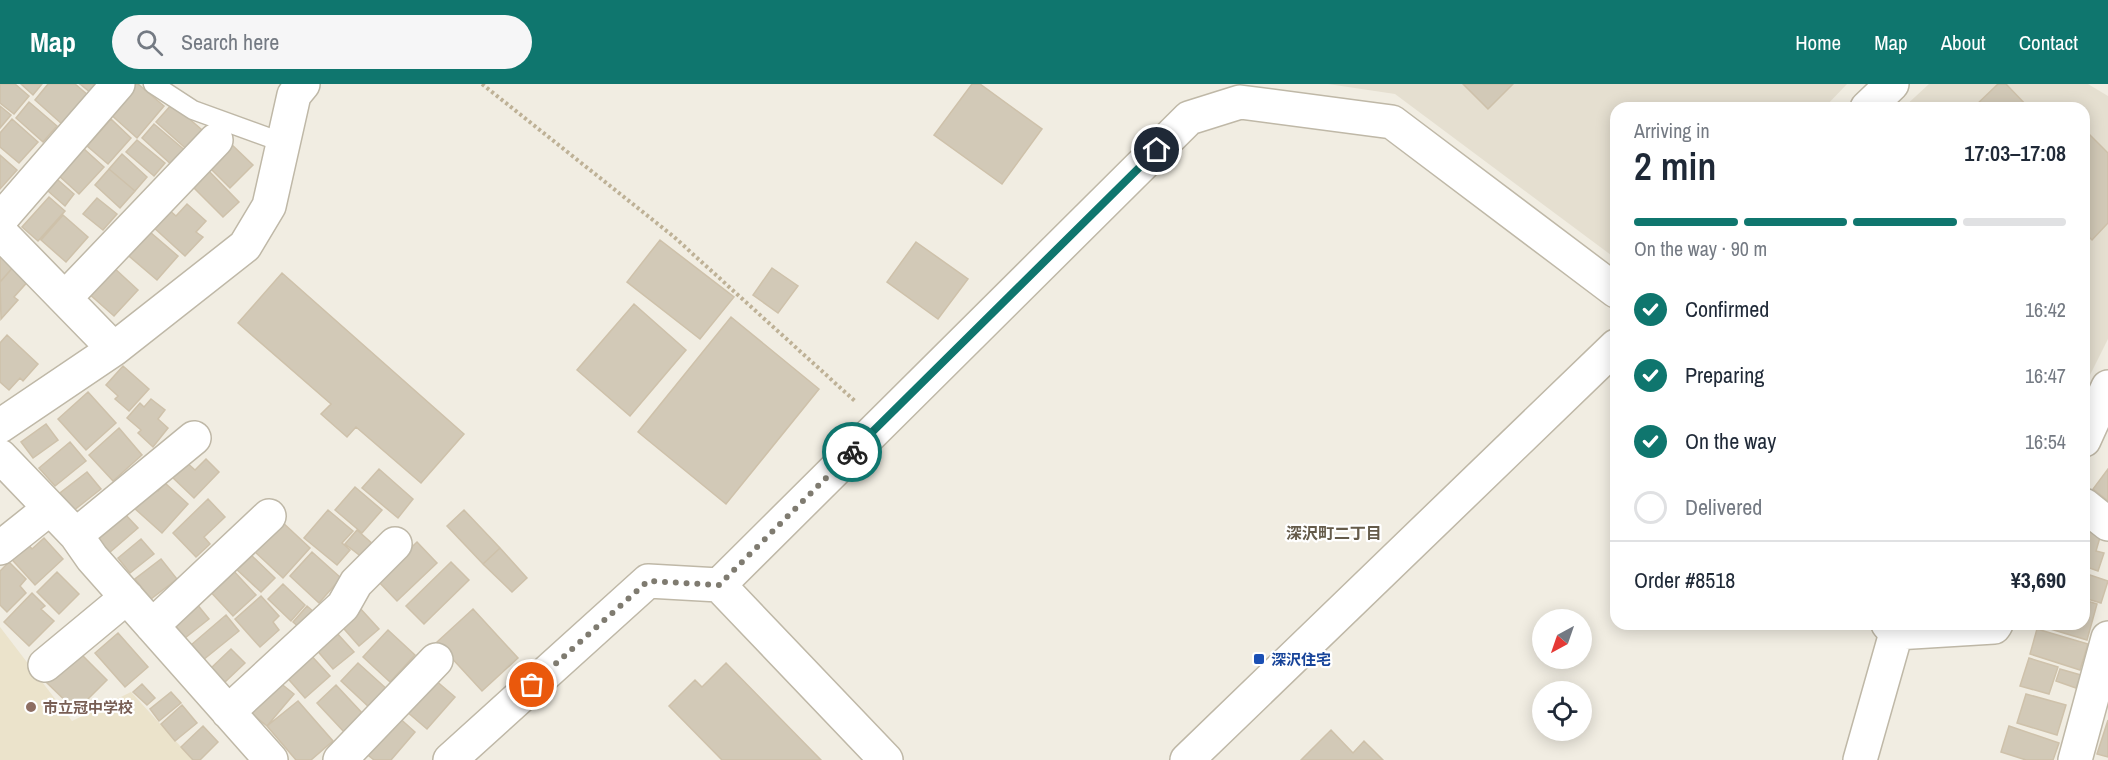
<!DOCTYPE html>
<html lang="en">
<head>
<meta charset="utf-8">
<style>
	:root { --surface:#fff; --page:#f6f6f7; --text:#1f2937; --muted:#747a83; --line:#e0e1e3; --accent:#0f766e }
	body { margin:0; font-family:"Archivo Narrow","Noto Sans JP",sans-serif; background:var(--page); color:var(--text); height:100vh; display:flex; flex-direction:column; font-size:22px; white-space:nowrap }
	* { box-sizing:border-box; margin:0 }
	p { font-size:20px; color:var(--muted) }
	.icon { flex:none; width:33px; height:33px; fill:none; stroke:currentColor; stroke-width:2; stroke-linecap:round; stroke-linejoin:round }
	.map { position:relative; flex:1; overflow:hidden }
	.panel { position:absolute; left:1610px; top:18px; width:480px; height:528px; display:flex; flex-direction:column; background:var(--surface); border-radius:18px; box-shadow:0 3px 15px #0003 }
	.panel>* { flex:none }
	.needle { width:39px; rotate:220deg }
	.buttons { position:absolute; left:1532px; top:525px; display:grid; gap:12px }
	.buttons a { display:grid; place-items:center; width:60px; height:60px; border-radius:50%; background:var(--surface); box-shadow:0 3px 15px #0003; font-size:30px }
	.pin { position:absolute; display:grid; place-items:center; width:51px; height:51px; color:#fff; margin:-26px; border:3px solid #fff; border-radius:50%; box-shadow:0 2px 6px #0007 }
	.courier { position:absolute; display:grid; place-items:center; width:60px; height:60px; margin:-30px; border:4px solid #0f766e; border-radius:50%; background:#fff; color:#222; box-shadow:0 2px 8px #0007 }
	.head em { font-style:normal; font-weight:600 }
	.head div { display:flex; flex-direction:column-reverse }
	.head { display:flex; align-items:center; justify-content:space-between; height:102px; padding:0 24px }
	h1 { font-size:39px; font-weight:600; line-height:45px }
	.bar { display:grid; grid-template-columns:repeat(4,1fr); gap:9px 6px; align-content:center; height:72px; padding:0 24px }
	.bar i { height:8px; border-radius:4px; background:var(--line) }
	.bar .active { background:var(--accent) }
	.bar p { grid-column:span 4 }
	.line { display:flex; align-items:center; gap:15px; padding:0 24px; border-top:2px solid var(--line) }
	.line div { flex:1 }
	ol { padding:0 24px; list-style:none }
	li { display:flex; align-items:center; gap:18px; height:66px }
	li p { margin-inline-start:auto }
	li .icon { padding:6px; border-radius:50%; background:var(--accent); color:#fff; stroke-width:4 }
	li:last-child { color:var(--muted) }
	li i { width:33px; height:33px; border:3px solid var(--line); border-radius:50% }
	header { display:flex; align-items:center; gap:36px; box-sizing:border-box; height:84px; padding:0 30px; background:var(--accent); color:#fff }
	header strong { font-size:28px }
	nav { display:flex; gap:33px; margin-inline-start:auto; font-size:21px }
	.search { width:420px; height:54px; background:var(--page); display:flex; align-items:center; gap:15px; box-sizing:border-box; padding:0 21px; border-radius:33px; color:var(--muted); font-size:22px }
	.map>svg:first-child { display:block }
</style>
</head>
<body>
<header>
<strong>Map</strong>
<div class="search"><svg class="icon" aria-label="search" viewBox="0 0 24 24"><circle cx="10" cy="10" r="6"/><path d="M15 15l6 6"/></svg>Search here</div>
<nav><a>Home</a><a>Map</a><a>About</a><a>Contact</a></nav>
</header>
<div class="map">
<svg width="2108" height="676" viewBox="0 0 2108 676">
	<rect width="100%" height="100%" fill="#f1ede2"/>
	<path fill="#e5dfd0" d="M 1328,0 L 1847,0 L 1824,24 L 1616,24 L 1615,174 L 1395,10 Z
		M 1929,0 L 2088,0 L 2108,12 L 2108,255 L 2084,303 L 2084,24 L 1903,24 Z"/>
	<path fill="#ebe3cb" d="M 0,543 L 72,637 L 131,608 L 193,676 L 0,676 Z"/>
	<path fill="#d2c9b7" stroke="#cec1aa" stroke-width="1.5" d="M 0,0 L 15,0 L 29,12 L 14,30 L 0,19 Z
		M 21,0 L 42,0 L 33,11 Z
		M 48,0 L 75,0 L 88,11 L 63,41 L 35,16 Z
		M 80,0 L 99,0 L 91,9 Z
		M 134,0 L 138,0 L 164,22 L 137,54 L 109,29 Z
		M 972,0 L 980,0 L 1042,45 L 1002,100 L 934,51 Z
		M 1463,0 L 1513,0 L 1488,25 Z
		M 1998,0 L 2006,0 L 2029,24 L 1973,24 Z
		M 29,18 L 57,42 L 43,58 L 16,34 Z
		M 172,20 L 208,51 L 192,70 L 156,38 Z
		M 0,22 L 11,31 L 0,44 Z
		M 12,35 L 38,58 L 19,79 L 0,63 L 0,49 Z
		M 111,35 L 131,54 L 108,80 L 87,62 Z
		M 154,40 L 187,68 L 174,83 L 142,54 Z
		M 2084,45 L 2108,69 L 2108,139 L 2092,156 L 2084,148 Z
		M 137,56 L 165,79 L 154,92 L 126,68 Z
		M 228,57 L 253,81 L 230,104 L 206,80 Z
		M 83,64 L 104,83 L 79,110 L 58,91 Z
		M 122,70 L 147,93 L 135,107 L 109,85 Z
		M 0,71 L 17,86 L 0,105 Z
		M 201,79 L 239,118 L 223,133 L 185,95 Z
		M 109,85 L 135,107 L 120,124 L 95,101 Z
		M 50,89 L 74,110 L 65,122 L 40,100 Z
		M 49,113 L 65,127 L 38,157 L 22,143 Z
		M 97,114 L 117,130 L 103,146 L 83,130 Z
		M 187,120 L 206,137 L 196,148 L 203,153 L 185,172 L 152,142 L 168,125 L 176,132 Z
		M 63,131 L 88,153 L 66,178 L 41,156 Z
		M 143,142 L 178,172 L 157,196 L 123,167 Z
		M 660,156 L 734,213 L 700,255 L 627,198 Z
		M 916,158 L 968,195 L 938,235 L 887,198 Z
		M 4,171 L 15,181 L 0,198 L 0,175 Z
		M 15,181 L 31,194 L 14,213 L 18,216 L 1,235 L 0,198 Z
		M 112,182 L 138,206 L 114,232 L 88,209 Z
		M 772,184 L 798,202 L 778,229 L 753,211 Z
		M 282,189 L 464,350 L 421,399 L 356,343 L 347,353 L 321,330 L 331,320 L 238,239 Z
		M 634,220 L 686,266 L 630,332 L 577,286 Z
		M 731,233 L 819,305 L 726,420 L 638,348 Z
		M 7,251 L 38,280 L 23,297 L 20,294 L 9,306 L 0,298 L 0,259 Z
		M 123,282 L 149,305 L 129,327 L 115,315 L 118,312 L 106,301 Z
		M 88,308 L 116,339 L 86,366 L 58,335 Z
		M 151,315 L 165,326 L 158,335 L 168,344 L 153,363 L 138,349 L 141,346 L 127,334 L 140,319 L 144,323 Z
		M 46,340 L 58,356 L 33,374 L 21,358 Z
		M 119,344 L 142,371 L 113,397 L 89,371 Z
		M 70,358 L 86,377 L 55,402 L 39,384 Z
		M 206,375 L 219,388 L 194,414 L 170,391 L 185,377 L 195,386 Z
		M 379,385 L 413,415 L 398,434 L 362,404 Z
		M 2108,385 L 2108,417 L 2093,405 Z
		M 87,388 L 101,405 L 73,427 L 60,409 Z
		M 165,399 L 188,420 L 162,449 L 133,423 L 153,402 L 158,407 Z
		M 355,403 L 382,426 L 362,449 L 335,426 Z
		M 208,415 L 225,433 L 204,453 L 210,460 L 196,473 L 173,449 Z
		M 328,426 L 353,447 L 342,459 L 350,466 L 337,481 L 304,454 Z
		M 464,426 L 500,464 L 483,480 L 447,442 Z
		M 123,428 L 138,444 L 109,469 L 95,453 Z
		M 280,436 L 310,464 L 283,494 L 253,466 Z
		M 2086,437 L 2103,443 L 2096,467 L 2104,469 L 2098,487 L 2084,482 Z
		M 357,446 L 374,461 L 363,474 L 345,460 Z
		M 23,454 L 32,465 L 44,454 L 63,475 L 35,501 L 6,469 Z
		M 141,455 L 154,470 L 130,489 L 118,474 Z
		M 417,458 L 437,479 L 397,517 L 377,496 Z
		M 500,464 L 527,494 L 512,508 L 483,480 Z
		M 248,468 L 275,494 L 261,508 L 234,483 Z
		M 312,468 L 341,494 L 319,519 L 290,492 Z
		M 161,475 L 177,495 L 151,515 L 135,495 Z
		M 9,478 L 26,495 L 20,502 L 26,509 L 7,528 L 0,521 L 0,487 Z
		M 451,478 L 469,496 L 424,540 L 406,522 Z
		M 230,483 L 256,511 L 233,532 L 207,504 Z
		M 57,488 L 79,510 L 59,530 L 37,508 Z
		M 2084,489 L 2108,497 L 2101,519 L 2084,514 Z
		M 283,500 L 305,521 L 291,537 L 268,515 Z
		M 32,509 L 45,522 L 41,525 L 54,537 L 29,562 L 4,538 Z
		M 261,512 L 279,532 L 273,538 L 279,546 L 260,563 L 235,535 Z
		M 2084,516 L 2097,520 L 2087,556 L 2047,544 L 2049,540 L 2084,540 Z
		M 196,519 L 209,535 L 185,554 L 172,538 Z
		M 307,522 L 315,529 L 301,545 L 293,538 Z
		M 358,522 L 379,545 L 359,562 L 338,538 Z
		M 473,525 L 518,574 L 482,607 L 437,558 Z
		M 226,531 L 239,547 L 203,576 L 191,561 Z
		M 2037,545 L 2088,560 L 2080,586 L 2030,570 Z
		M 388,546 L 415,571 L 390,598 L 363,573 Z
		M 335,547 L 354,568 L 333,585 L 315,564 Z
		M 118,549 L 148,583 L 125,603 L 95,569 Z
		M 231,565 L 245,579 L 223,600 L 210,585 Z
		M 77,566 L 107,596 L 76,627 L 46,598 Z
		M 307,567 L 330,592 L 305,614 L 283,589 Z
		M 2029,574 L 2058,583 L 2049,610 L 2020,602 Z
		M 358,579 L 389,607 L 371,625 L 341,597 Z
		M 726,579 L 821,676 L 722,676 L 669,622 L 695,596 L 702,603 Z
		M 2060,585 L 2081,591 L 2076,604 L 2056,597 Z
		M 274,594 L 294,610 L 267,642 L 247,626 Z
		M 434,595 L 455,613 L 427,645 L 406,627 Z
		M 142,600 L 155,614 L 147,621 L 133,608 Z
		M 336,601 L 364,631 L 345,649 L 317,619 Z
		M 171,608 L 181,619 L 159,637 L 150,625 Z
		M 2026,610 L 2066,621 L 2057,651 L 2017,639 Z
		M 298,617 L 333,657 L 311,676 L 296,676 L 267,642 Z
		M 182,621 L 197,639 L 175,657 L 161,640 Z
		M 396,631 L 415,648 L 391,676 L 374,676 L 364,668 Z
		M 2108,636 L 2108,673 L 2097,670 Z
		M 203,642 L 218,658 L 200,676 L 193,676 L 181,663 Z
		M 2009,642 L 2059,659 L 2053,676 L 2026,676 L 2001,668 Z
		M 1331,646 L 1353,669 L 1364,657 L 1383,676 L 1301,676 Z"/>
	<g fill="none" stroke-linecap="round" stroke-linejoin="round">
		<defs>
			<path id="service" d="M 153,0 L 193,26 L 284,59"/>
			<path id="minor" d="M 0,136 L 118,0
				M 0,148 L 114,265
				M 65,214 L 216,56
				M 0,342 L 114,265 L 245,162 L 269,122 L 294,11 L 303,0
				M 2084,356 L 2108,303
				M 0,372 L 76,451 L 92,474 L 271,676
				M 2084,421 L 2108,440
				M 76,451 L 194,354
				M 0,464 L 49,425
				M 719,501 L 1189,34 L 1240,18 L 1392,38 L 1616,207
				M 152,542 L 269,432
				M 1896,549 L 1994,543 L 1996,540
				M 45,581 L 127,513
				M 228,628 L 343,522 L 356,499 L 395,460
				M 340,676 L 436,576
				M 450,676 L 648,497 L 719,501 L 886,676
				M 1860,676 L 1896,549 L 1888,540
				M 2075,676 L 2108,554"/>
			<path id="tertiary" d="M 1867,24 L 1892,0
				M 1187,676 L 1616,262"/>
		</defs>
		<use href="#service" stroke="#bfb8a7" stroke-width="21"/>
		<use href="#minor" stroke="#bfb8a7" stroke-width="36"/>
		<use href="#tertiary" stroke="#bfb8a7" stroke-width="36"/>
		<path stroke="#beb196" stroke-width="4" stroke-dasharray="3 3" stroke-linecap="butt" d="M 482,0 L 673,152 L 856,318"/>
		<use href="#service" stroke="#fff" stroke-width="18"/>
		<use href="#minor" stroke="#fff" stroke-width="33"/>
		<use href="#tertiary" stroke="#fff" stroke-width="33"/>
	</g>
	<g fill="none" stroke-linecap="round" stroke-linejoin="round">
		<path stroke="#7f7b70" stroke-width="6" stroke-dasharray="0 10.8" d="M 532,601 L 648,497 L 719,501 L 852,368"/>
		<path stroke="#0f766e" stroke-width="8" d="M 852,368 L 1157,66"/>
	</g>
	<rect fill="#1a4fb4" stroke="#fff" stroke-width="2" x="1253" y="569" width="12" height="12" rx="3"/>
	<circle fill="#8d6e63" stroke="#fff" stroke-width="2" cx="31" cy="623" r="6"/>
	<g text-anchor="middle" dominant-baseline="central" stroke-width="4.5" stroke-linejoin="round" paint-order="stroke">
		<g font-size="15" font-weight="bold" fill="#164399" stroke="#fff" text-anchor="start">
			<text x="1271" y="575">深沢住宅</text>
		</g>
		<g font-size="15" font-weight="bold" fill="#785e54" stroke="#fff" text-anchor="start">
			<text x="43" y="623">市立冠中学校</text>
		</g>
		<g font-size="16" font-weight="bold" fill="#655b4a" stroke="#fff">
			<text x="1334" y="449">深沢町二丁目</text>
		</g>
	</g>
</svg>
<div class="buttons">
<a><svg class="needle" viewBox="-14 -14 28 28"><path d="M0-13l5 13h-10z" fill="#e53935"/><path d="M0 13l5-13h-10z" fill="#747a83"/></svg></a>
<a><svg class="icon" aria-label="locate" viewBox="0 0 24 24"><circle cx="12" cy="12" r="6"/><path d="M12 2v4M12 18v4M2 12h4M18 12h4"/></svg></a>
</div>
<div class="pin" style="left:532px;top:601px;background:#ea580c"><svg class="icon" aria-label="bag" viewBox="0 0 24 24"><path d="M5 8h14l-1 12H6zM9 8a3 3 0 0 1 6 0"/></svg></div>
<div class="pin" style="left:1157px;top:66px;background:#1f2937"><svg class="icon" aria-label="home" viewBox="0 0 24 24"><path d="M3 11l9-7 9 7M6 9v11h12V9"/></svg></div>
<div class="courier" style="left:852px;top:368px"><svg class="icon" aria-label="bike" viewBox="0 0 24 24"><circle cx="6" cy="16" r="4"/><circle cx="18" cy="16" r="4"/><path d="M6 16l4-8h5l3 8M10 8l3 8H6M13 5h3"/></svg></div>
<section class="panel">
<div class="head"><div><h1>2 min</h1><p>Arriving in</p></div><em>17:03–17:08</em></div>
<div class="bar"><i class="active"></i><i class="active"></i><i class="active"></i><i></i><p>On the way · 90 m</p></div>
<ol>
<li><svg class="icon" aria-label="check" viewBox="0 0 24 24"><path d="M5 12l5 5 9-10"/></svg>Confirmed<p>16:42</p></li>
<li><svg class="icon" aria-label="check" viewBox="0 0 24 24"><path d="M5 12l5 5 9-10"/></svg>Preparing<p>16:47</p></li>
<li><svg class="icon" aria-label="check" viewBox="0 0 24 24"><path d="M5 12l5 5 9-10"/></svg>On the way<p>16:54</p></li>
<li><i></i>Delivered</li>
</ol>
<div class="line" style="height:78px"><div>Order #8518</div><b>¥3,690</b></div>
</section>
</div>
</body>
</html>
